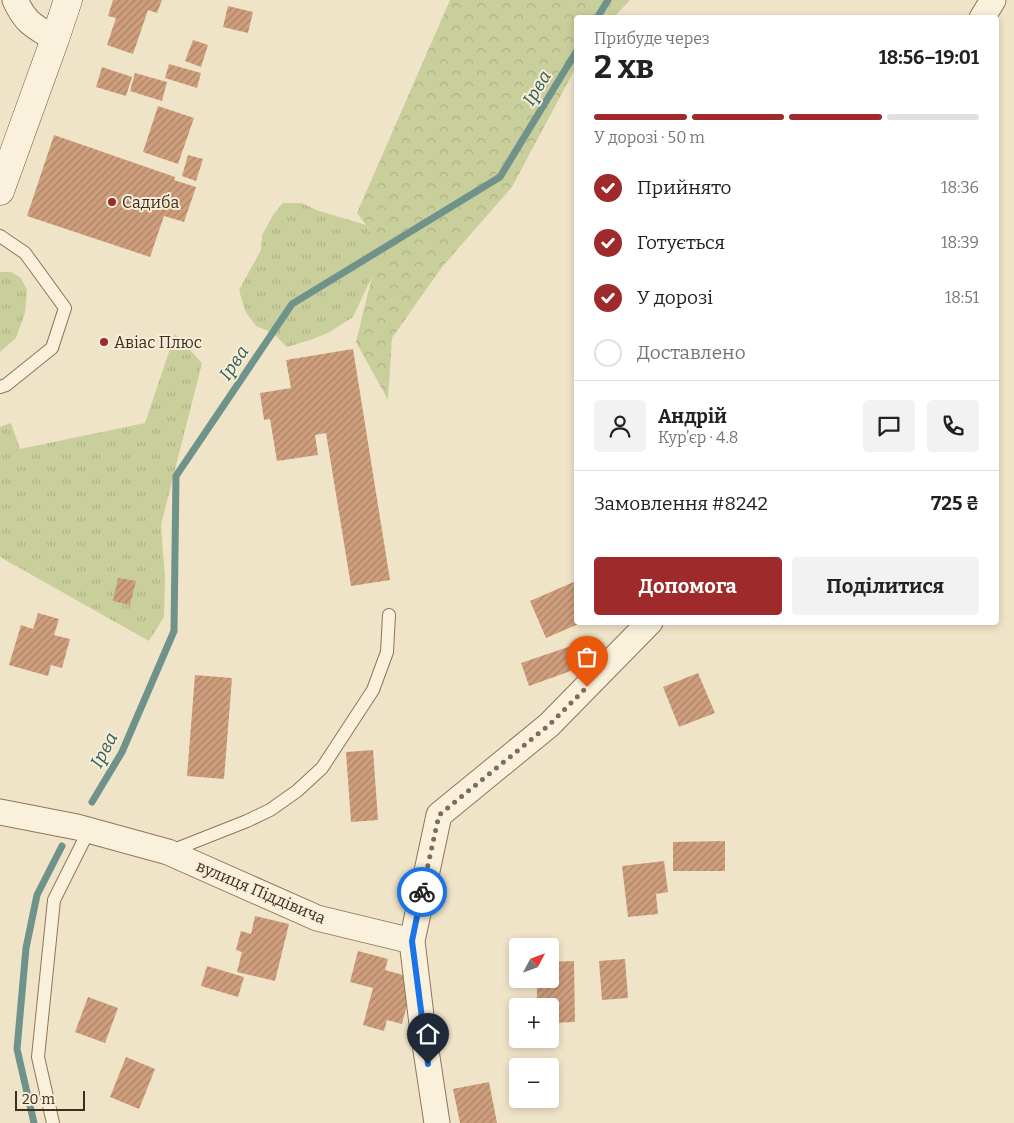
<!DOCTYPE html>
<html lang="uk">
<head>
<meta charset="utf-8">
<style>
	:root { --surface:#fff; --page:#f2f2f2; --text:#222; --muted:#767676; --line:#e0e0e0; --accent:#9e2a2b }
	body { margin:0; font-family:Bitter,serif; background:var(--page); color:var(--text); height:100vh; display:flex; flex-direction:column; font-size:19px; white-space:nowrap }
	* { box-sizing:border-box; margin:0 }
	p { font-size:16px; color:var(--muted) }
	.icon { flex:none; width:28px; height:28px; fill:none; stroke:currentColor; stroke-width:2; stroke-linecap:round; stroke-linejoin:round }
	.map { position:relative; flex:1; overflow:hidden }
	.sheet { position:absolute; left:574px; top:15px; width:425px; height:610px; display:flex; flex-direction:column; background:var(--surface); border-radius:5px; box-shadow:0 2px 8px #0003 }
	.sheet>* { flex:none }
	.needle { width:32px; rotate:49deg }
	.buttons { position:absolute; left:509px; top:938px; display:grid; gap:10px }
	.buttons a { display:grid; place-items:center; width:50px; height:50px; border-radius:5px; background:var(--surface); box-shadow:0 2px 8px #0003; font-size:25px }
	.scale { position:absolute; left:15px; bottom:12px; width:70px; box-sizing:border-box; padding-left:5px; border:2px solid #3d2e20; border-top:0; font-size:14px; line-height:18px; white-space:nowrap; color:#3d2e20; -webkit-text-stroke:4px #f7eed8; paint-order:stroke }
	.pin { position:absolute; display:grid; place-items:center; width:42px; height:42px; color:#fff; margin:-51px -21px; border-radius:50% 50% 50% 0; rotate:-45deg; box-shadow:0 0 5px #0007 }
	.pin .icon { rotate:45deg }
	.courier { position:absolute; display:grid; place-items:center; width:50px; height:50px; margin:-25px; border:4px solid #1a73e8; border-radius:50%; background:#fff; color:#222; box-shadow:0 1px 6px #0007 }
	.overview em { font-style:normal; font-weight:700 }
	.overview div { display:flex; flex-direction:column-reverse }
	.overview { display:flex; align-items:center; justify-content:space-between; height:85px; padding:0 20px }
	h1 { font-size:32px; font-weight:700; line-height:38px }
	.bar { display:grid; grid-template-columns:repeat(4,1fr); gap:8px 5px; align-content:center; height:60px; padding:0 20px }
	.bar i { height:6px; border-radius:4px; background:var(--line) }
	.bar .current { background:var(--accent) }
	.bar p { grid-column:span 4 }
	.line { display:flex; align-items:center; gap:12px; padding:0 20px; border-top:1px solid var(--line) }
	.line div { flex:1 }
	.round { display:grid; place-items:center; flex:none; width:52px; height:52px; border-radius:5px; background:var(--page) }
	ol { padding:0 20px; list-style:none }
	li { display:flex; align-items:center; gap:15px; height:55px }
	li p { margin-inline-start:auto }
	li .icon { padding:5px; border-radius:50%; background:var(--accent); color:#fff; stroke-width:4 }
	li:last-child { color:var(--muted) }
	li i { width:28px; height:28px; border:2px solid var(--line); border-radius:50% }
	.cta { display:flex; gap:10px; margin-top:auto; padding:10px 20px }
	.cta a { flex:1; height:58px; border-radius:5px; background:var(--accent); color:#fff; font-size:20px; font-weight:700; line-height:58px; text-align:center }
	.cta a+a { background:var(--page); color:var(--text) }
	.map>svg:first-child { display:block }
</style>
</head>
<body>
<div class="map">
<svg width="1014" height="1123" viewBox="0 0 1014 1123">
	<defs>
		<pattern id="grass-tufts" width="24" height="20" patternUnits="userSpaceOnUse" patternTransform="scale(1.25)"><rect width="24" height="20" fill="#c9cf9b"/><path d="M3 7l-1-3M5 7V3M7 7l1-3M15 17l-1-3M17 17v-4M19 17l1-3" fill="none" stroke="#aeb285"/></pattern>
		<pattern id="forest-crowns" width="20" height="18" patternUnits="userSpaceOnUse" patternTransform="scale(1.25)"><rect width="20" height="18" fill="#c9cf9b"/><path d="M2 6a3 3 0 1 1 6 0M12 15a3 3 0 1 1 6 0" fill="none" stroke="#aeb285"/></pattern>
		<pattern id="building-hatch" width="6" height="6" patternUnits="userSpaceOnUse" patternTransform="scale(1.25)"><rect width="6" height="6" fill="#cf9f7d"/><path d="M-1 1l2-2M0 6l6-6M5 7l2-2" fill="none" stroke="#a98266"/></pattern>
	</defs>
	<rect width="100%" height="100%" fill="#f0e4c8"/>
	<path fill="url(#grass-tufts)" d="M 283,203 L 302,203 L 316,210 L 366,225 L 377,243 L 375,270 L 353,317 L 328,333 L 310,340 L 287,347 L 273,333 L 256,326 L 245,311 L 239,290 L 261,250 L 262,235 L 273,215 Z
		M 0,272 L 11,272 L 21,278 L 27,290 L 25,313 L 16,338 L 0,352 Z
		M 175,334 L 202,363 L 161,525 L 165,577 L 164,617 L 149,641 L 0,557 L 0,427 L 11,423 L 20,449 L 145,423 Z"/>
	<path fill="url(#forest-crowns)" d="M 450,0 L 630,0 L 614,17 L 576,18 L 576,67 L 512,187 L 442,267 L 392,338 L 388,400 L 356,342 L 375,264 L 377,243 L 366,225 L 357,213 Z"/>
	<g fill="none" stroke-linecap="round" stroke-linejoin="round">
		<path stroke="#6f938a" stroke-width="7" d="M 597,18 L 608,0
			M 92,802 L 122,752 L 174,631 L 176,476 L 292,304 L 500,177 L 576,52
			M 34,1123 L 17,1049 L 26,948 L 37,895 L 62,846"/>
	</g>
	<path fill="url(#building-hatch)" d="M 113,0 L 162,0 L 157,13 L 148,10 L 133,54 L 107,45 L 116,18 L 108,16 Z
		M 228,6 L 253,12 L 248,33 L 223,27 Z
		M 193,40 L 208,45 L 201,67 L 185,61 Z
		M 169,64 L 201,73 L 197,88 L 165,78 Z
		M 102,67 L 132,77 L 126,96 L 96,87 Z
		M 135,73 L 167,82 L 162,101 L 130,91 Z
		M 158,106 L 194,118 L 178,164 L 143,152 Z
		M 54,135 L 175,177 L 174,180 L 196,187 L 184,222 L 164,216 L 150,257 L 27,216 Z
		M 188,155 L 203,159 L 196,181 L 182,176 Z
		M 353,349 L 390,580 L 351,586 L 326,433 L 315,435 L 318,455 L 277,461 L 270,419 L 264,420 L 260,393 L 291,388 L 286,360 Z
		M 118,578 L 136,581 L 130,605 L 113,601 Z
		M 576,581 L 576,622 L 583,622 L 546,638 L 530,601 Z
		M 38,613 L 59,619 L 54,635 L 70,639 L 62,668 L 51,665 L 48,676 L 9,665 L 21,625 L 33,629 Z
		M 571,646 L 579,668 L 529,686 L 521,663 Z
		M 698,673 L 715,713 L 679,727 L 663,687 Z
		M 195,675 L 232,678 L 224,779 L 187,776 Z
		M 373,750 L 378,820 L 351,822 L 346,752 Z
		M 725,841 L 725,871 L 673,871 L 673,842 Z
		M 664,861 L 668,892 L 656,894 L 658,914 L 628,917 L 622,866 Z
		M 255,916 L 289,924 L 275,981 L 237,972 L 242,952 L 236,950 L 241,931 L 251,934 Z
		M 358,951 L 388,959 L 385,970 L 414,978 L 402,1024 L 387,1020 L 384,1031 L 363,1025 L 373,988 L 350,982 Z
		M 625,959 L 628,998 L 602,1000 L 599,961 Z
		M 574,961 L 575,1022 L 550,1023 L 550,1006 L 537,1006 L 537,979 L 550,979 L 550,962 Z
		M 207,966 L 244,977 L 238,997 L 201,986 Z
		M 88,997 L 118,1008 L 105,1043 L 75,1032 Z
		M 126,1057 L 155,1069 L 139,1109 L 110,1097 Z
		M 489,1082 L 497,1123 L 460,1123 L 453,1089 Z"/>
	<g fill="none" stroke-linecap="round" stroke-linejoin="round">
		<defs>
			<path id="service" d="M 0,236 L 25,253 L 65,308 L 52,348 L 6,385 L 0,387
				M 171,851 L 247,821 L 270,810 L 297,791 L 322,768 L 373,690 L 387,652 L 389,615
				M 53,1123 L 38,1057 L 54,900 L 89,830"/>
			<path id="minor" d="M 15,0 C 26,24 34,26 55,39
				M 982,18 L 993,0
				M 0,812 L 77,827 L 168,852 L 317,918 L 412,941
				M 437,1123 L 422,1024 L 412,941 L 439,815 L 549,725 L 650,622"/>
			<path id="secondary" d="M 0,191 L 55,39 L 68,0"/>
		</defs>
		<use href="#service" stroke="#8d765c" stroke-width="14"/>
		<use href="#minor" stroke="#8d765c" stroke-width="27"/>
		<use href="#secondary" stroke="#6f573f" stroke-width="29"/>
		<use href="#service" stroke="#faf1dc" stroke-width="12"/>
		<use href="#minor" stroke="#faf1dc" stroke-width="25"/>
		<use href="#secondary" stroke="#faf1dc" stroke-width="28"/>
	</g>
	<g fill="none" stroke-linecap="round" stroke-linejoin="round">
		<path stroke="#7c6e5b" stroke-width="5" stroke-dasharray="0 9" d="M 422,892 L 439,815 L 549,725 L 587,687"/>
		<path stroke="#1a73e8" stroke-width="6" d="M 422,892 L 412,941 L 428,1064"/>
	</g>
	<g fill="#9e2a2b" stroke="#f7eed8" stroke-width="2">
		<circle cx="112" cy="202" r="5"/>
		<circle cx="104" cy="342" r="5"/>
	</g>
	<g text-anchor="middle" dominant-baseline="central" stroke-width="4" stroke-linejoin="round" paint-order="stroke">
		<g font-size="16" fill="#3d2e20" stroke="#f7eed8" text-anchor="start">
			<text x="122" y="202">Садиба</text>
			<text x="114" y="342">Авіас Плюс</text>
		</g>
		<g font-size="16" fill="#3d2e20" stroke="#f7eed8">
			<text transform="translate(261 892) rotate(23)">вулиця Піддівича</text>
		</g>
		<g font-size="18" font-style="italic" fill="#2f5d5a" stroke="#f7eed8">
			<text transform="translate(537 88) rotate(-59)">Ірва</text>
			<text transform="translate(234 363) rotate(-56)">Ірва</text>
			<text transform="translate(104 750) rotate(-62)">Ірва</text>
		</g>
	</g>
</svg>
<div class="buttons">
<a><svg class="needle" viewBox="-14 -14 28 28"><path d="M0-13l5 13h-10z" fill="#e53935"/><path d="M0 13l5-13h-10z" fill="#767676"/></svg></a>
<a>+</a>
<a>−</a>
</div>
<div class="scale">20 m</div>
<div class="pin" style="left:587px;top:687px;background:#ea580c"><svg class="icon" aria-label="bag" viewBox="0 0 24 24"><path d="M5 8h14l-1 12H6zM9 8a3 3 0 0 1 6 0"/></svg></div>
<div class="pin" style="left:428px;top:1064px;background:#1f2937"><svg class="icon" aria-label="home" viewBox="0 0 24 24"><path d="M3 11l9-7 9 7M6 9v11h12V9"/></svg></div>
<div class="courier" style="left:422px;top:892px"><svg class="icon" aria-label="bike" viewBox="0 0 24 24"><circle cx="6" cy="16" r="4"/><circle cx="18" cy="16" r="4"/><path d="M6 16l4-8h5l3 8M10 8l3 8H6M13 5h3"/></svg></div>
<section class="sheet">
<div class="overview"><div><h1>2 хв</h1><p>Прибуде через</p></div><em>18:56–19:01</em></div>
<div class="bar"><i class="current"></i><i class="current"></i><i class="current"></i><i></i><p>У дорозі · 50 m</p></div>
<ol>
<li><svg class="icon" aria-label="check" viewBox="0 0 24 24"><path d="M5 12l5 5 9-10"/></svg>Прийнято<p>18:36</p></li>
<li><svg class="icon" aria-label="check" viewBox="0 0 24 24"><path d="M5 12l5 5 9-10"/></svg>Готується<p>18:39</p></li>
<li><svg class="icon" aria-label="check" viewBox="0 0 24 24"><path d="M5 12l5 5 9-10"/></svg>У дорозі<p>18:51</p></li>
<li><i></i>Доставлено</li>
</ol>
<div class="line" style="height:90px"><a class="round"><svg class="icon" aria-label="person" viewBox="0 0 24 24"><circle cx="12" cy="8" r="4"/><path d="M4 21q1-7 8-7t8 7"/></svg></a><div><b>Андрій</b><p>Кур’єр · 4.8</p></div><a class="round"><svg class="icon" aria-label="chat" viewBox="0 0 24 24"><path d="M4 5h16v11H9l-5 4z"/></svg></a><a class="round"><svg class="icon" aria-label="phone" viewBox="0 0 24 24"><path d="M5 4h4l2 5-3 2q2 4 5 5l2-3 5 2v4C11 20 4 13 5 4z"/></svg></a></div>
<div class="line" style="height:65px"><div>Замовлення #8242</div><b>725 ₴</b></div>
<div class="cta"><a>Допомога</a><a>Поділитися</a></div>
</section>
</div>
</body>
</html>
